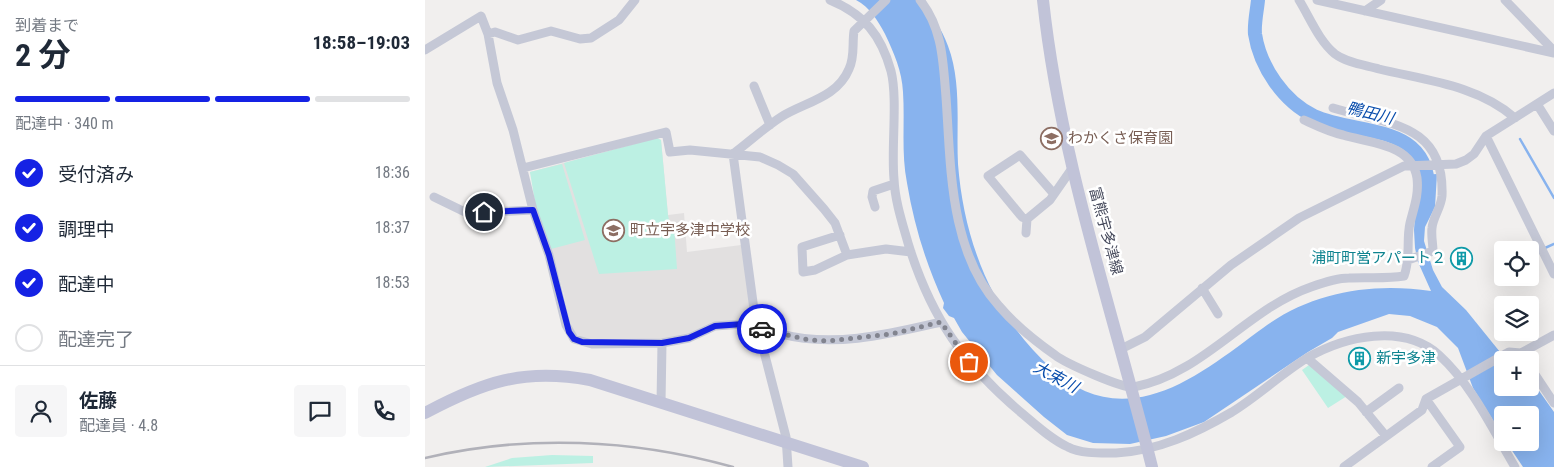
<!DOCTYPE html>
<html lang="ja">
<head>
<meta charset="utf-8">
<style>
	:root { --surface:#fff; --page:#f6f6f7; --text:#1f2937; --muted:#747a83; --line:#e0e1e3; --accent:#1522e4 }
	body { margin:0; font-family:"Roboto Condensed","Noto Sans JP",sans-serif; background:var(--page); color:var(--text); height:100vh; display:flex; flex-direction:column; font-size:19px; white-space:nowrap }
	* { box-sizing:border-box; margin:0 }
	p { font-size:16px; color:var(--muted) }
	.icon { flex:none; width:28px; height:28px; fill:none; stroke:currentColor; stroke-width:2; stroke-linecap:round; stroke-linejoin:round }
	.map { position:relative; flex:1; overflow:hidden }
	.drawer { display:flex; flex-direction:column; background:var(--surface); width:425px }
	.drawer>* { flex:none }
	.controls { position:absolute; left:1069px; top:241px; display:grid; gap:10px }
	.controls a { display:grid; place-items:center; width:45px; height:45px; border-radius:5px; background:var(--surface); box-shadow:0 5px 20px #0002; font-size:25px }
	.pin { position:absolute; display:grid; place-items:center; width:42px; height:42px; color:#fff; margin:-21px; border:2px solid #fff; border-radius:50%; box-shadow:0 1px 5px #0007 }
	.courier { position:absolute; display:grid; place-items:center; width:50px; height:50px; margin:-25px; border:4px solid #1522e4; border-radius:50%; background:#fff; color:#222; box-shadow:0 1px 6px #0007 }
	.summary em { font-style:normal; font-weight:700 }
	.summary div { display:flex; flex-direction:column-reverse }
	.summary { display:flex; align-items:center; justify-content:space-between; height:85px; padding:0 15px }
	h1 { font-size:32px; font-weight:700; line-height:38px }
	.bar { display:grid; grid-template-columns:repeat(4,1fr); gap:8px 5px; align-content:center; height:60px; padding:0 15px }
	.bar i { height:6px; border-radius:4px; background:var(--line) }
	.bar .selected { background:var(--accent) }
	.bar p { grid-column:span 4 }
	.line { display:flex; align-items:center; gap:12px; padding:0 15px; border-top:1px solid var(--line) }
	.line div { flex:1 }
	.round { display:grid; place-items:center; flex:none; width:52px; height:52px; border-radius:5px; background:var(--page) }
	ol { padding:0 15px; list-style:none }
	li { display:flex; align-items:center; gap:15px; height:55px }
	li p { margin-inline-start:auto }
	li .icon { padding:5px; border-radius:50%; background:var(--accent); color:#fff; stroke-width:4 }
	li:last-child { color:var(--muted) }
	li i { width:28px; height:28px; border:2px solid var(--line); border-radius:50% }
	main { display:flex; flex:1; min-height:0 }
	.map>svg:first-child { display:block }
</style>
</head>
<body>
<main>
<section class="drawer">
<div class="summary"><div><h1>2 分</h1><p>到着まで</p></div><em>18:58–19:03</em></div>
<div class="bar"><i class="selected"></i><i class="selected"></i><i class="selected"></i><i></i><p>配達中 · 340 m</p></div>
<ol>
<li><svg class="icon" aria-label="check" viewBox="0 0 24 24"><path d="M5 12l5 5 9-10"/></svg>受付済み<p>18:36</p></li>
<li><svg class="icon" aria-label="check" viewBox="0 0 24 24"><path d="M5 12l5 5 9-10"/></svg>調理中<p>18:37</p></li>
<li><svg class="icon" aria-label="check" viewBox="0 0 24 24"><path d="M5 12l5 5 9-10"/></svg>配達中<p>18:53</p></li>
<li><i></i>配達完了</li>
</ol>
<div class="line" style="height:90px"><a class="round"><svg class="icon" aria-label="person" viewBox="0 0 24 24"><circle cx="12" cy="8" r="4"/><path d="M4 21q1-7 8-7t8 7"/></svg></a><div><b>佐藤</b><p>配達員 · 4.8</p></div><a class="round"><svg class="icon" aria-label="chat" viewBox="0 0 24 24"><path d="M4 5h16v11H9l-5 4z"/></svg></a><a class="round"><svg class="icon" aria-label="phone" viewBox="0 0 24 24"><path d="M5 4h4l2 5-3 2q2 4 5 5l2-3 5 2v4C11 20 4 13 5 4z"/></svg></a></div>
</section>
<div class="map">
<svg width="1129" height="467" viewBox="0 0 1129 467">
	<rect width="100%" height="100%" fill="#f1efee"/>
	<path fill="#e2e0e0" d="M 232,138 L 236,140 L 243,215 L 259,213 L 262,252 L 316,245 L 328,320 L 245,340 L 154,339 L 144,324 L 139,295 L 105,172 Z"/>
	<path fill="#bcf0e3" d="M 232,138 L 236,140 L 243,215 L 245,225 L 249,226 L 252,269 L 174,274 L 139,163 Z
		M 137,164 L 160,240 L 126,249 L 111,208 L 105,172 Z
		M 884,365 L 922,396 L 903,408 L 877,370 Z
		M 127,455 L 168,456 L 168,463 L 60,467 L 87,458 Z"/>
	<path fill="#88b3ee" d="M 431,0 L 496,0 C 506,14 517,29 523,46 C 537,83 531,125 533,164 C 539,242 568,316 627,369 C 656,395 687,405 725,395 C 765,385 805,352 838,328 C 886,292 947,282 1006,291 L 993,262 L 990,248 L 989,230 L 993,175 L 1012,174 L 1010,207 L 1000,227 L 999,241 L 1008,270 L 1017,287 L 1041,310 L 1075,352 L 1090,360 L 1078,360 L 1078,388 L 1105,388 L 1105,378 L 1129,412 L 1129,467 L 1098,467 L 1082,443 L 1105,442 L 1105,415 L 1078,415 L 1077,435 L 1048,388 L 1033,348 L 1012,327 L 985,316 L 964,314 L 913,332 L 907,338 L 883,352 L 779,422 L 741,436 L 705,444 L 668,443 L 642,435 L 619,417 L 572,375 L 537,332 L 529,318 L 524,316 L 518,308 L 519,303 C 501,264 489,225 482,183 C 476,153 480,123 478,92 C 477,71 469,53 460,34 C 453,21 445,7 431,0 Z"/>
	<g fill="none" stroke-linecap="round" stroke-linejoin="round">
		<path stroke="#88b3ee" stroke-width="2.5" d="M 1095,139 L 1129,198
			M 1120,248 L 1129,244"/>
		<path stroke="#88b3ee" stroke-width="14" d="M 833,0 C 832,11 829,23 830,34 C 835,67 859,102 889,116 C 934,136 1005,122 1003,192"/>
		<path stroke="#c5c8d6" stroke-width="9" d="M 405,0 C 439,14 456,35 466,71 C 473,99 466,148 469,179 C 470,201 477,222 483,243 C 506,318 539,365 599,415 C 612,426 627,440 643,447 C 656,454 676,453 691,453 C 733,451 771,433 807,412 C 833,396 856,374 882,358 C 920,336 978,323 1014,355 C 1047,385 1068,430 1090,467
			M 495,0 C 518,29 518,62 521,97 C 526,166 524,251 574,306 C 590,325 610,341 630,355 C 640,363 698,389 709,387 C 778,374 822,309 886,287 C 897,283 912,278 924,278 C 942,277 961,279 979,276 C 986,258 981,240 985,223 C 989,207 994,195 992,178 C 987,143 943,143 918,135 C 904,132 892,126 879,120
			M 874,0 C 885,18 894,41 910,54 C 922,63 940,65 954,69 C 999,80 1053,85 1090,118
			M 892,0 L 1129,53
			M 1080,0 L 1129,51
			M 940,11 L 956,0
			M 63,34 L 70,32 L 93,40 L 126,31 L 155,39 L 166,38 L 194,20 L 210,0
			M 0,50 L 56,16 L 63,34 L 72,83 L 88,130 L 108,210 L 124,255 L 141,325 L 149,339 L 167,344 L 237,343 L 264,338 L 290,326 L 332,323 C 339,331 346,331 356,334 C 409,348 464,334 516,322
			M 329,86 L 345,125
			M 1112,104 L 1129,131
			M 908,108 C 961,124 1020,122 1017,196 C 1016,208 1008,217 1007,228 C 1006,236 1008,244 1008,251 L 983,260
			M 1061,136 L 1129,274
			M 98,168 L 241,132 L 245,152 L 265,150 L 335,157 L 353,165 L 368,174 L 399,209 L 410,223 L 422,255 L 461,249 L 486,252
			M 9,197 L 42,213 L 108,210
			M 450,207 L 447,197 L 448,191 L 469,184
			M 602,219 L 597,217 L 563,176 L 595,155 L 629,194
			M 601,233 L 602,219 L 625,200 L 648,167
			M 415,235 L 377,247 L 378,272 L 390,270 L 422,255
			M 777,288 L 793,314
			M 696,349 L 720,337 L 806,265 L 874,218 L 979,166 L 1031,164 L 1041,160 L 1049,154 L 1061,136 L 1129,93
			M 882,358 L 933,402 L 961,436
			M 1105,367 L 1129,403
			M 1001,399 L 1035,447 L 1007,467
			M 236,403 L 237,343
			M 941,412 L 974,388
			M 363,467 L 361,437 L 330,317 L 308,154 C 324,142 339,128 356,117 C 380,102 412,98 424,69 C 430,57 427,44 429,31 L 461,0
			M 919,467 L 997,410 L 1001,399 L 1084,352 L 1096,353 L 1129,335"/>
		<path stroke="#c1c3d8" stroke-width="12" d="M 618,0 C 635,159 688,312 727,467
			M 0,413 C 58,382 98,368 165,380 L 438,467"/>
		<path stroke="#b1b1b9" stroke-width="2.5" d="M 0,458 C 102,434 208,439 308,467"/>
	</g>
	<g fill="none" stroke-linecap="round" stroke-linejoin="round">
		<path stroke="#82848f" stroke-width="5" stroke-dasharray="0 9" d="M 337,329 L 384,340 L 404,341 L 466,334 L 516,322 L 544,362"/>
		<path stroke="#1522e4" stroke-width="6" d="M 59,212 L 108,210 L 124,255 L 144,332 L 149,339 L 157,342 L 237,343 L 264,338 L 290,326 L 332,323 L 337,329"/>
	</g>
	<defs>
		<symbol id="school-ring" viewBox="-11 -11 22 22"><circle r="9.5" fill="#fff" stroke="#8d6e63" stroke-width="1.5"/><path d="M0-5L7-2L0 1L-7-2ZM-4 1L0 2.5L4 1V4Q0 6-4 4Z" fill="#8d6e63"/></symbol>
		<symbol id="building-ring" viewBox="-11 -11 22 22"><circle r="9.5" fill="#fff" stroke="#0f9aa8" stroke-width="1.5"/><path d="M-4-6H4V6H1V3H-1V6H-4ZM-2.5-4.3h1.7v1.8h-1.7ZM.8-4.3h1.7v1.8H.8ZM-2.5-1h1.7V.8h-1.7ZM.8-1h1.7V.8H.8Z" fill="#0f9aa8"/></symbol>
	</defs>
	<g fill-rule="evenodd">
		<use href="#school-ring" x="614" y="126" width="25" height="25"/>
		<use href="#school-ring" x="176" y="218" width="25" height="25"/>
		<use href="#building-ring" x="1024" y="246" width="25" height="25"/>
		<use href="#building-ring" x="922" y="346" width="25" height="25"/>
	</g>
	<g text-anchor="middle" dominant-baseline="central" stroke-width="5" stroke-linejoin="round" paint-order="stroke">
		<g font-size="15" fill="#785e54" stroke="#fff" text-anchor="start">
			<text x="643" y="138">わかくさ保育園</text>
			<text x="205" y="230">町立宇多津中学校</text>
		</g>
		<g font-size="15" fill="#464a5c" stroke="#fff">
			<text transform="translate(681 231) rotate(75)">富熊宇多津線</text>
		</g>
		<g font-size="15" fill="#0d838f" stroke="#fff" text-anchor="end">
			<text x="1021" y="258">浦町町営アパート２</text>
			<text x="951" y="358" text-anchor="start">新宇多津</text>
		</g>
		<g font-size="16" font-style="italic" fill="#094dac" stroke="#fff">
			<text transform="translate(945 113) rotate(14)">鴨田川</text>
			<text transform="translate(631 377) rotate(28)">大束川</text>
		</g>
	</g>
</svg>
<div class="controls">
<a><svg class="icon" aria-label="locate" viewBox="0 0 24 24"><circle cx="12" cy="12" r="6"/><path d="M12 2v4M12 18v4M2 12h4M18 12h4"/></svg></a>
<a><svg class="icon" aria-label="layers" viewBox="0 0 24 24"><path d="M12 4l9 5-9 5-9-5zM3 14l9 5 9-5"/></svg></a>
<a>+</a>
<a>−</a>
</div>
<div class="pin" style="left:544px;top:362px;background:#ea580c"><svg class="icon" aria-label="bag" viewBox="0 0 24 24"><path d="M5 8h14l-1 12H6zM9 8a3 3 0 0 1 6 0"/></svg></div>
<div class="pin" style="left:59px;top:212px;background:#1f2937"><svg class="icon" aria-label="home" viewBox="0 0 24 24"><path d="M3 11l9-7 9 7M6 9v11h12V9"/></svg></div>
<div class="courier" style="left:337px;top:329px"><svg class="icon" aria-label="car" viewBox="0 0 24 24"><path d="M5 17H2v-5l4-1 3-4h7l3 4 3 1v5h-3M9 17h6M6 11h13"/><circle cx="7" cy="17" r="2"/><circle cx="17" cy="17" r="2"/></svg></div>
</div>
</main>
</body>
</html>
